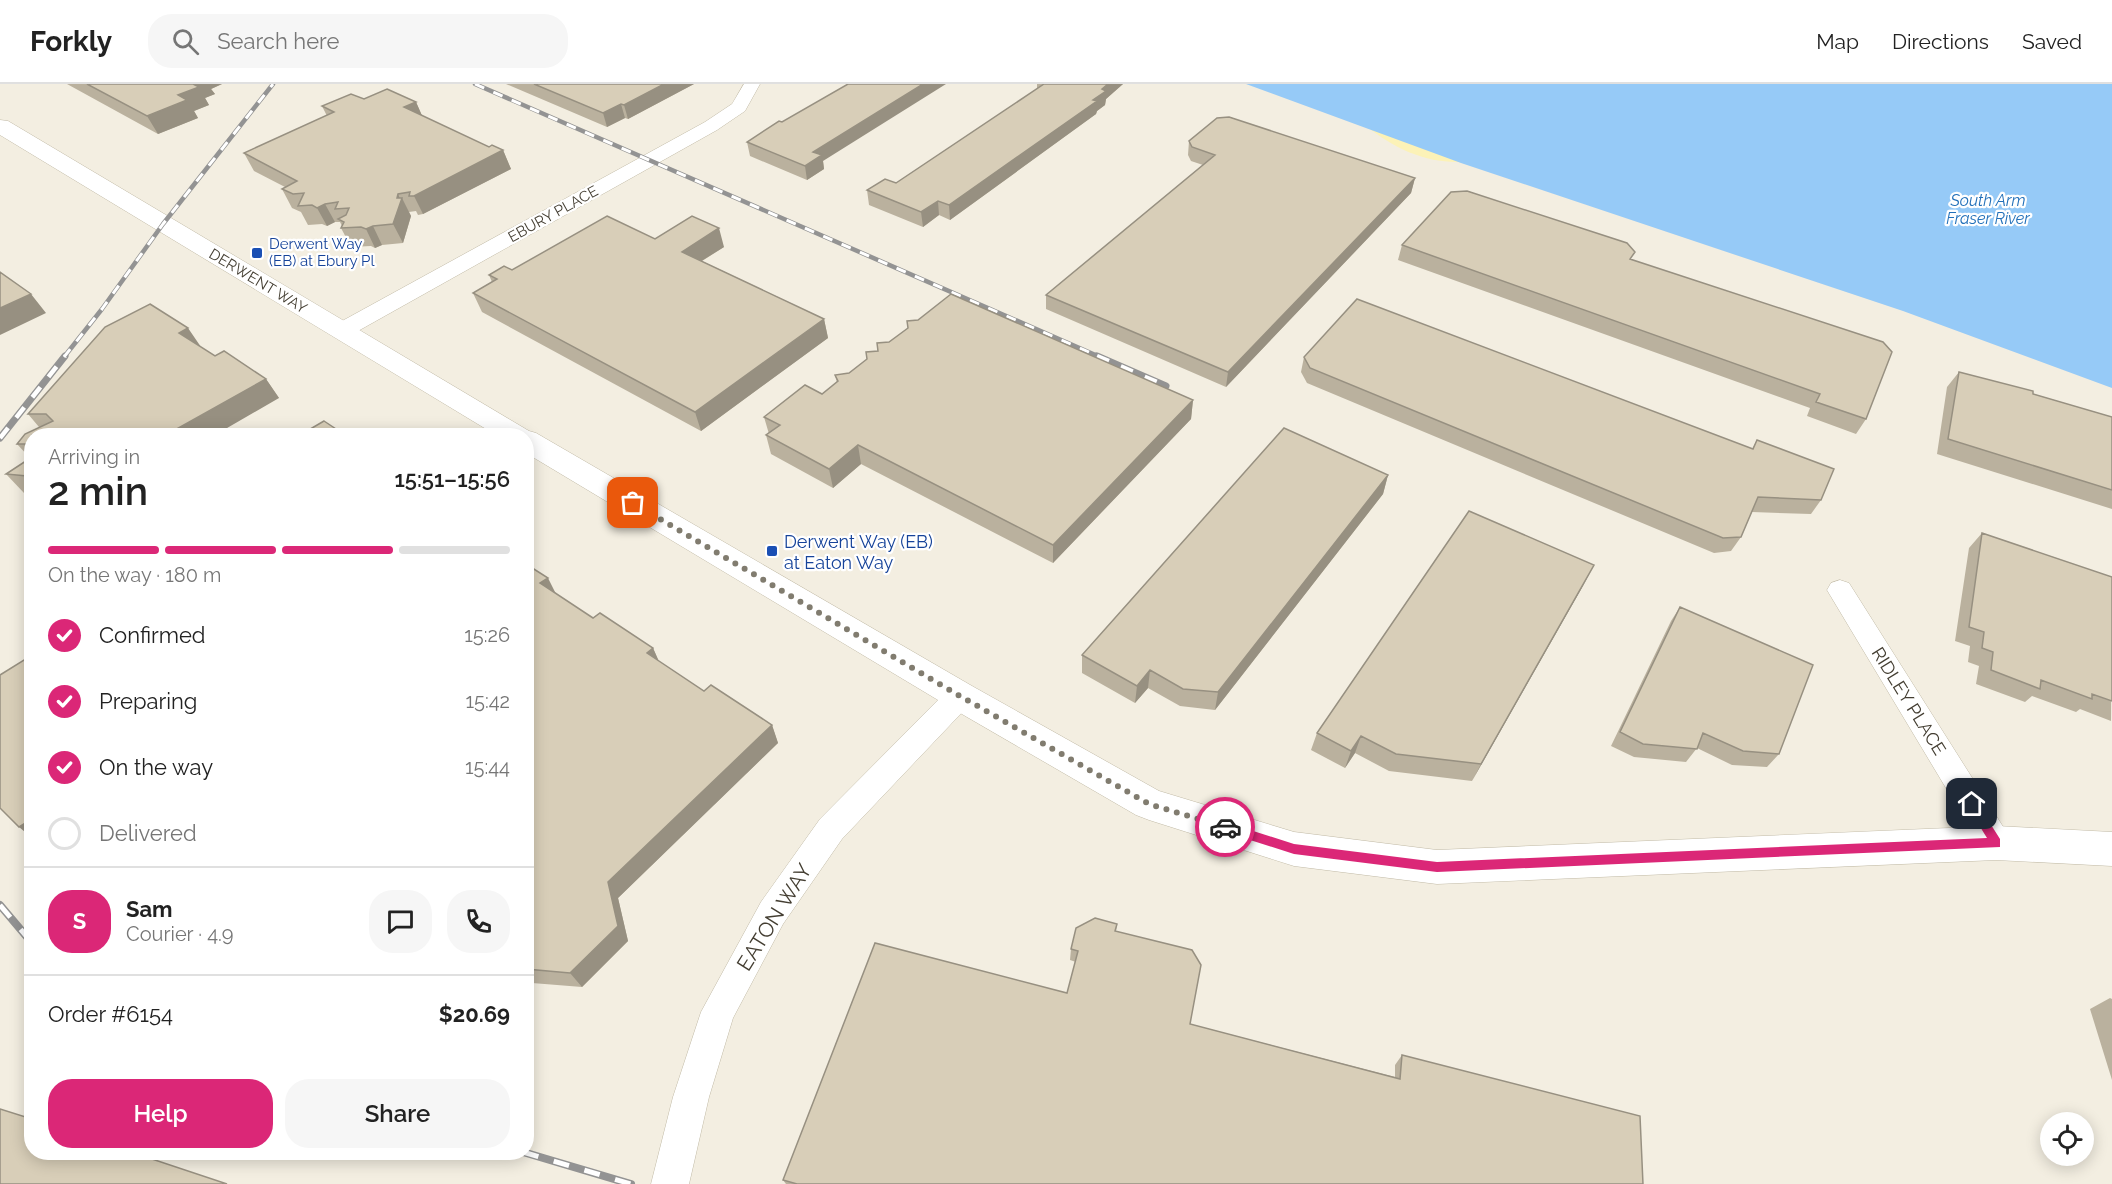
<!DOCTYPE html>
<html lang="en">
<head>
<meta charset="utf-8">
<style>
	:root { --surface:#fff; --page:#f6f6f6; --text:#222; --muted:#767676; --line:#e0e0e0; --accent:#db2777 }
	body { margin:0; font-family:Raleway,sans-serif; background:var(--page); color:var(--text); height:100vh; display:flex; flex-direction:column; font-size:22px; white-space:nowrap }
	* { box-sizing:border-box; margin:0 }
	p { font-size:20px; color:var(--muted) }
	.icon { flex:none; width:33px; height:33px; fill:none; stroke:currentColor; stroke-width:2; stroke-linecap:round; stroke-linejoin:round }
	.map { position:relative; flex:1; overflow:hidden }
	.details { position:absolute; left:24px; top:344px; width:510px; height:732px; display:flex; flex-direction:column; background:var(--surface); border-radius:24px; box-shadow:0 3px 15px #0003 }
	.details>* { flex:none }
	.fabs { position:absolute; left:2040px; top:1028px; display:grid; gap:12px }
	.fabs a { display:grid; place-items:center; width:54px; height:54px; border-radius:50%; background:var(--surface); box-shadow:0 3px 15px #0003; font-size:30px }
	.pin { position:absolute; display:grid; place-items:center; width:51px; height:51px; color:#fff; margin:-26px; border-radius:12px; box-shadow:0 3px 9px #0006 }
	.courier { position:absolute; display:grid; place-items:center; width:60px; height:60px; margin:-30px; border:4px solid #db2777; border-radius:50%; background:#fff; color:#222; box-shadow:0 2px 8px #0007 }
	.overview em { font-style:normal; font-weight:600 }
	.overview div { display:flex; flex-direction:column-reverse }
	.overview { display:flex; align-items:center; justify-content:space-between; height:102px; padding:0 24px }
	h1 { font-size:39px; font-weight:600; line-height:45px }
	.bar { display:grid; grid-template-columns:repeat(4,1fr); gap:9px 6px; align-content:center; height:72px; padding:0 24px }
	.bar i { height:8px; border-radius:4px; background:var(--line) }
	.bar .on { background:var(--accent) }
	.bar p { grid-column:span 4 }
	.line { display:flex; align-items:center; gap:15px; padding:0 24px; border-top:2px solid var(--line) }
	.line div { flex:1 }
	.round { display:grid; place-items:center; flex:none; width:63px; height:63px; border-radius:24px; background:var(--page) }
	ol { padding:0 24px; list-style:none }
	li { display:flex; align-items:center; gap:18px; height:66px }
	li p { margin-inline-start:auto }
	li .icon { padding:6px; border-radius:50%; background:var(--accent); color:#fff; stroke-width:4 }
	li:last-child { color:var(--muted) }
	li i { width:33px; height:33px; border:3px solid var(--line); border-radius:50% }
	.cta { display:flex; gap:12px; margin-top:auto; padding:12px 24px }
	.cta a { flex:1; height:69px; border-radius:24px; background:var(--accent); color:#fff; font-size:24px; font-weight:600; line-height:69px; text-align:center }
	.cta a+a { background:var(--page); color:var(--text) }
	header { display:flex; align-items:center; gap:36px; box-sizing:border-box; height:84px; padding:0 30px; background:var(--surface); border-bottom:2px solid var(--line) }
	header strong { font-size:28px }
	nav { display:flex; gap:33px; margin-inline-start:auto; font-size:21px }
	.search { width:420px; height:54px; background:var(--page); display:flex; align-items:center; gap:15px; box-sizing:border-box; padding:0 21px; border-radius:24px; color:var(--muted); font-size:22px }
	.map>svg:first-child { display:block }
</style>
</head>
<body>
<header>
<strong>Forkly</strong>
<div class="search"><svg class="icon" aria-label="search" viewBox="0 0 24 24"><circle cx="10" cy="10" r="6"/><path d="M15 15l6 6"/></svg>Search here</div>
<nav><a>Map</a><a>Directions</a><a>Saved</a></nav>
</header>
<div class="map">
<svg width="2112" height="1100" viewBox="0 0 2112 1100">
	<rect width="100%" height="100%" fill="#f3eee1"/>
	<path fill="#fcf2b7" d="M 1366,42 L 1473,77 C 1431,82 1398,67 1366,42 Z"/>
	<path fill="#96caf7" d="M 1246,0 L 2112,0 L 2112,304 L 1903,227 L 1461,79 Z"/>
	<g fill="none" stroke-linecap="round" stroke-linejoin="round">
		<defs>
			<path id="minor" d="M 744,0 L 760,0 L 745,27 L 717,46 L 349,252 L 341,253 L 333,252 L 330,247 L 333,242 L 705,38 L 732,20 Z
				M 1840,496 L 1849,499 L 2007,749 L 2011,759 L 2007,769 L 1996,773 L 1985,769 L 1827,506 L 1831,499 Z
				M 960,601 L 970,604 L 974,612 L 970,620 L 842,755 L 783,840 L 733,934 L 709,1013 L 689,1100 L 651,1100 L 673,1013 L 701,928 L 761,818 L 820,735 L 950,604 Z"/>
			<path id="tertiary" d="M 0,36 L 8,37 L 529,347 L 536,349 L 972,602 L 1159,707 L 1294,748 L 1437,766 L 1996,742 L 2112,748 L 2112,782 L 1996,776 L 1437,800 L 1294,782 L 1149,736 L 1136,731 L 948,622 L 526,369 L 526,351 L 496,351 L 0,51 Z"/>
		</defs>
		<use href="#minor" stroke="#c1baa6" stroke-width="1"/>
		<use href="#tertiary" stroke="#c1baa6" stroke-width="1"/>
		<use href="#minor" fill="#fff" fill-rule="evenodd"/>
		<use href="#tertiary" fill="#fff" fill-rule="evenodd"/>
		<defs>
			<path id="rail-far2" d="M 475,0 L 1100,273
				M 64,273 L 102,225 L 163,140 L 273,0"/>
			<path id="rail-far1" d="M 1097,272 L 1166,302
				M 0,354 L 65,272"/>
			<path id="rail" d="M 0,821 L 32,859
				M 523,1068 L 631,1100"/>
		</defs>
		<use href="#rail-far2" stroke="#939393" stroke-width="4.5"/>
		<use href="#rail-far1" stroke="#939393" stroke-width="7"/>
		<use href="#rail" stroke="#939393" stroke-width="8"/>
		<use href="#rail-far2" stroke="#fff" stroke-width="3" stroke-dasharray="10" stroke-linecap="butt"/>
		<use href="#rail-far1" stroke="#fff" stroke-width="4.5" stroke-dasharray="13" stroke-linecap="butt"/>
		<use href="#rail" stroke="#fff" stroke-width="5" stroke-dasharray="16" stroke-linecap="butt"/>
	</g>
	<path fill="#bab19e" d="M 67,0 L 222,0 L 211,5 L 215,10 L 205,14 L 209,21 L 194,27 L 198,34 L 158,50 Z
		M 506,0 L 694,0 L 628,35 L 625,34 L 607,43 Z
		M 1037,0 L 1123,0 L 1106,15 L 1105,21 L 1097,27 L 1096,30 L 950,136 L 939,131 L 923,143 L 869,121 L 867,106 L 896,99 L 1037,5 Z
		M 364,15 L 416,18 L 422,32 L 489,63 L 503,66 L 511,85 L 423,130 L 418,131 L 416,127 L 409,128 L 411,132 L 403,159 L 382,161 L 375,164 L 371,162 L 351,163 L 341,144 L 342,142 L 340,138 L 335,138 L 327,142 L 322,140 L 308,141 L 301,128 L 292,124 L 282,105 L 285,103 L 254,87 L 244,69 L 327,32 L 322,22 Z
		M 782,38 L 823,77 L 824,85 L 807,96 L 750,72 L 747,58 Z
		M 1189,57 L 1415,94 L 1411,109 L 1226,303 L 1046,225 L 1046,211 L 1203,81 L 1191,77 L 1188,71 Z
		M 655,155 L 724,163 L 702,177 L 824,235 L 828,254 L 701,347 L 482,228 L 473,209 L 492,198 L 489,191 Z
		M 1402,161 L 1631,175 L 1866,335 L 1856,350 L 1807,332 L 1810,324 L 1398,176 Z
		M 201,263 L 215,272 L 266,295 L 279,314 L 32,351 L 32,409 L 24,409 L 6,390 L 30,374 L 17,360 L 39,343 L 28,330 Z
		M 1304,273 L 1752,365 L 1757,356 L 1821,416 L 1811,430 L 1752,428 L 1741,453 L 1731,467 L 1714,469 L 1307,299 L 1301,288 Z
		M 1959,288 L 2112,333 L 2112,425 L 1937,370 L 1947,303 Z
		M 849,289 L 1193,316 L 1191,335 L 1053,479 L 861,380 L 833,404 L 771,370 L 766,351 L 769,350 L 764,333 L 822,310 L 837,299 L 835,291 Z
		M 1388,391 L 1383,410 L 1215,626 L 1180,622 L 1148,604 L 1135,619 L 1082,589 L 1082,571 Z
		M 1982,449 L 2112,493 L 2111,637 L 2080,625 L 2076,628 L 2032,612 L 2025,618 L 1976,600 L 1979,582 L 1968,578 L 1970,562 L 1955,557 L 1969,464 Z
		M 526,480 L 556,510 L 593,534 L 653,564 L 659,578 L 704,607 L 772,641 L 778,659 L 618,814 L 628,857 L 582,903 L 532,899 L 526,894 Z
		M 1584,500 L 1472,697 L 1389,687 L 1355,669 L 1345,684 L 1311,666 L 1317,649 Z
		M 1680,523 L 1779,670 L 1767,683 L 1732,681 L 1697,664 L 1686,678 L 1634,673 L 1611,662 L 1671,537 Z
		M 1117,840 L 1116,847 L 1190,940 L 1395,993 L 1395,981 L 1402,971 L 1643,1100 L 786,1100 L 783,1096 L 1067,909 L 1076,878 L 1070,876 L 1071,865 Z
		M 2110,914 L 2112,915 L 2112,996 L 2090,925 Z"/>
	<path fill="#979081" d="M 190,0 L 222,0 L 211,5 L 215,10 L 205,14 L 209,21 L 194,27 L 198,34 L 158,50 L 147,32 L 178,11 Z
		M 664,0 L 694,0 L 628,35 L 624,21 Z
		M 923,0 L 946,0 L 823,77 L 824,85 L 807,96 L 805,82 L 813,68 Z
		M 1108,0 L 1123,0 L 1106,15 L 1105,21 L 1097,27 L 1096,30 L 950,136 L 949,121 L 1093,16 L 1102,5 Z
		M 416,18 L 424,36 L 404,23 Z
		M 621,20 L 625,34 L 607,43 L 603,29 Z
		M 503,66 L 511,85 L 423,130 L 414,112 Z
		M 1415,94 L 1411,109 L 1226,303 L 1228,288 Z
		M 398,110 L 401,117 L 402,114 L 411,132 L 403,159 L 393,140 L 397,114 Z
		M 938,117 L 939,131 L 923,143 L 921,128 Z
		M 325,120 L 335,138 L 327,142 L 317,124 Z
		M 373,142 L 382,161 L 375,164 L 366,145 Z
		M 719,144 L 724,163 L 687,186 L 682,168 Z
		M 31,210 L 46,229 L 0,251 L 0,224 Z
		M 824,235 L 828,254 L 701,347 L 695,328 Z
		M 188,244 L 201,263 L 179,249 Z
		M 266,295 L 279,314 L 215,351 L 166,351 Z
		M 1193,316 L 1191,335 L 1053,479 L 1053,461 Z
		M 858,361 L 861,380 L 833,404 L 829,385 Z
		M 1388,391 L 1383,410 L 1215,626 L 1218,608 Z
		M 1594,481 L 1584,500 L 1472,697 L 1481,680 Z
		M 548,494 L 557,512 L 540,499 Z
		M 653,564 L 661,582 L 647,569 Z
		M 1150,586 L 1148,604 L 1135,619 L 1137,602 Z
		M 772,641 L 778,659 L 618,814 L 628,857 L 582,903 L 570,889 L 608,798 Z
		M 1361,652 L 1355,669 L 1345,684 L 1351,667 Z
		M 32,735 L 32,743 L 25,748 L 19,743 Z"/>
	<path fill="#d8ceb8" stroke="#979081" stroke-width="1.5" d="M 87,0 L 193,0 L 199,3 L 178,11 L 187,16 L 147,32 Z
		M 534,0 L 664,0 L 624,21 L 621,20 L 603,29 Z
		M 848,0 L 923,0 L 813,68 L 822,71 L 805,82 L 747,58 L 779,37 L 782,38 Z
		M 1044,0 L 1108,0 L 1102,5 L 1106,7 L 1093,16 L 1097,17 L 949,121 L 938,117 L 921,128 L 867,106 L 885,95 L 896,99 Z
		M 387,5 L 416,18 L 404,23 L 489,63 L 492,61 L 503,66 L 414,112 L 409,112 L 410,108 L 398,110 L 397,114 L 402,114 L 393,140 L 373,142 L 366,145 L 361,143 L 341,144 L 344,138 L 338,135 L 346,131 L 349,124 L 335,125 L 338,118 L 325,120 L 317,124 L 312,121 L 298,122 L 304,109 L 293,110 L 282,105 L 297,97 L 244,69 L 334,28 L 322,22 L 351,10 L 364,15 Z
		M 1229,33 L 1415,94 L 1228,288 L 1046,211 L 1215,71 L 1192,63 L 1189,57 L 1217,34 Z
		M 1467,107 L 1627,159 L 1635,168 L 1630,175 L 1883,258 L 1892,268 L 1866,335 L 1816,318 L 1820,310 L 1402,161 L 1451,108 Z
		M 607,132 L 655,155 L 692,132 L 719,144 L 682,168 L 824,235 L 695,328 L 473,209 L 497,195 L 489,191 L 504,182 L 512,186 Z
		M 0,188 L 31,210 L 0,224 Z
		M 951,210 L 1193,316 L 1053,461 L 858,361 L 829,385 L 766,351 L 780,341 L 764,333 L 805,301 L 822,310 L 838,297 L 835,291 L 849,289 L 867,275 L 866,268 L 878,267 L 877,259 L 889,258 L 908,244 L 907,237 L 918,236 Z
		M 1357,215 L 1753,365 L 1757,356 L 1834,385 L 1821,416 L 1758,413 L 1741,453 L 1723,454 L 1310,284 L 1304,273 Z
		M 150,220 L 188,244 L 179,249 L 215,272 L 224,267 L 266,295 L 166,351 L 32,351 L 32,360 L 17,360 L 25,350 L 53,337 L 46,330 L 28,330 L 105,243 Z
		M 1959,288 L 2033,307 L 2033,310 L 2112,333 L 2112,406 L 1948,355 Z
		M 324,337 L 345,351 L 300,351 Z
		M 1284,344 L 1388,391 L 1218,608 L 1183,605 L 1150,586 L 1137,602 L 1082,571 Z
		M 32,373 L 32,396 L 27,392 L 6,390 Z
		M 1469,427 L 1594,481 L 1481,680 L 1396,670 L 1361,652 L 1351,667 L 1317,649 Z
		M 1982,449 L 2112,493 L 2112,617 L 2092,610 L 2092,615 L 2041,596 L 2040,605 L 1991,586 L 1993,568 L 1982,564 L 1984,548 L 1969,543 Z
		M 526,480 L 548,494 L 540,499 L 593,534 L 600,529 L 653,564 L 647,569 L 704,607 L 711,601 L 772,641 L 608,798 L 618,842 L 570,889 L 526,885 Z
		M 1680,523 L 1813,581 L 1779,670 L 1743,667 L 1703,649 L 1697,665 L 1643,660 L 1620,648 Z
		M 32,571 L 32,735 L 19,743 L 0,724 L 0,591 Z
		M 1095,834 L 1117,840 L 1115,847 L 1192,866 L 1201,881 L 1190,940 L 1400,995 L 1402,971 L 1640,1032 L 1643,1100 L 797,1100 L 783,1096 L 875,859 L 1067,909 L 1078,867 L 1071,865 L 1076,844 Z
		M 0,1025 L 32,1035 L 32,1068 L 131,1068 L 227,1100 L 0,1100 Z"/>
	<path fill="#db2777" d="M 1972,715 L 1976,717 L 2000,755 L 2000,763 L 1437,788 L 1294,770 L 1225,748 L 1219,743 L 1225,738 L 1294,760 L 1437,778 L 1987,754 L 1966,720 Z"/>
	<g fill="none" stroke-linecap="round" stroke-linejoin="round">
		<path stroke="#817c6f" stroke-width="6" stroke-dasharray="0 10.8" d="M 633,419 L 960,612 L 1149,720 L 1225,743"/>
	</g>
	<g fill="#1a4fb4" stroke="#fff" stroke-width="2">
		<rect x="251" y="163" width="12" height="12" rx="3"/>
		<rect x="766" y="461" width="12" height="12" rx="3"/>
	</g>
	<g text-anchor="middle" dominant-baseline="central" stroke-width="4.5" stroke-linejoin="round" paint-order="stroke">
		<g font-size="15" fill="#443e32" stroke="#fff">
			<text transform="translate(553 130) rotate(-29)">EBURY PLACE</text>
			<text transform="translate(258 197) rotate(31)">DERWENT WAY</text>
		</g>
		<g font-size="15" fill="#164399" stroke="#fff" text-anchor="start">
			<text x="269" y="160">Derwent Way<tspan x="269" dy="17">(EB) at Ebury Pl</tspan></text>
		</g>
		<g font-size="16" font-style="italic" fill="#2270b9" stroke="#fff">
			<text x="1988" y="116">South Arm<tspan x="1988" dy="18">Fraser River</tspan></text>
		</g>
		<g font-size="18" fill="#164399" stroke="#fff" text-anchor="start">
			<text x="784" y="457">Derwent Way (EB)<tspan x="784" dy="21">at Eaton Way</tspan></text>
		</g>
		<g font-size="18" fill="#443e32" stroke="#fff">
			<text transform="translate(1909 617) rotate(58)">RIDLEY PLACE</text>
		</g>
		<g font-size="21" fill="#443e32" stroke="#fff">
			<text transform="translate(774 833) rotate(-58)">EATON WAY</text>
		</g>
	</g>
</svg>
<div class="fabs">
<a><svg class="icon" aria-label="locate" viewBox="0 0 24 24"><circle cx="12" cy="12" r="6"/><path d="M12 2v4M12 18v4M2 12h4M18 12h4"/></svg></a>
</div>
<div class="pin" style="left:633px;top:419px;background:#ea580c"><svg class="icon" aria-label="bag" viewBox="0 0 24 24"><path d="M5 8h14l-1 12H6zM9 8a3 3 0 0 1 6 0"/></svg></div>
<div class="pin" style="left:1972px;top:720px;background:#1f2937"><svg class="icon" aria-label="home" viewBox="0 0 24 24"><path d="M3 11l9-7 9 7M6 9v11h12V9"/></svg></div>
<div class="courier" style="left:1225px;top:743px"><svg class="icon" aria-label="car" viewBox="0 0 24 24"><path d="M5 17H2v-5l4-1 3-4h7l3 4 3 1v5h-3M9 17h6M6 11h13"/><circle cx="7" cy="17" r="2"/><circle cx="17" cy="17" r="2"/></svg></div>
<section class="details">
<div class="overview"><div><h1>2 min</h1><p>Arriving in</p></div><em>15:51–15:56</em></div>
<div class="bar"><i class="on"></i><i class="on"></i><i class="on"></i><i></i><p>On the way · 180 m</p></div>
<ol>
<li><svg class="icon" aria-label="check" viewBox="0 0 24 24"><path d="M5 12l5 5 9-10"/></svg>Confirmed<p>15:26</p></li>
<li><svg class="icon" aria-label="check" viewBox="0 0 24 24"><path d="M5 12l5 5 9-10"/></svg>Preparing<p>15:42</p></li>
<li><svg class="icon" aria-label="check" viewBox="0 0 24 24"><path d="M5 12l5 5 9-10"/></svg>On the way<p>15:44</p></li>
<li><i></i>Delivered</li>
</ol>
<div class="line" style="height:108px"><b class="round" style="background:var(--accent);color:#fff">S</b><div><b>Sam</b><p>Courier · 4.9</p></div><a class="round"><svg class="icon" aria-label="chat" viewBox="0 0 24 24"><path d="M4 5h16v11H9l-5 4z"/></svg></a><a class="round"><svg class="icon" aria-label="phone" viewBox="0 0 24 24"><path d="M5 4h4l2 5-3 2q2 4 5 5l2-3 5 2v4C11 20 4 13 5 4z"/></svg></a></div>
<div class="line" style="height:78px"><div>Order #6154</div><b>$20.69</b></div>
<div class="cta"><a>Help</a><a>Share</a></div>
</section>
</div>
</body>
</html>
